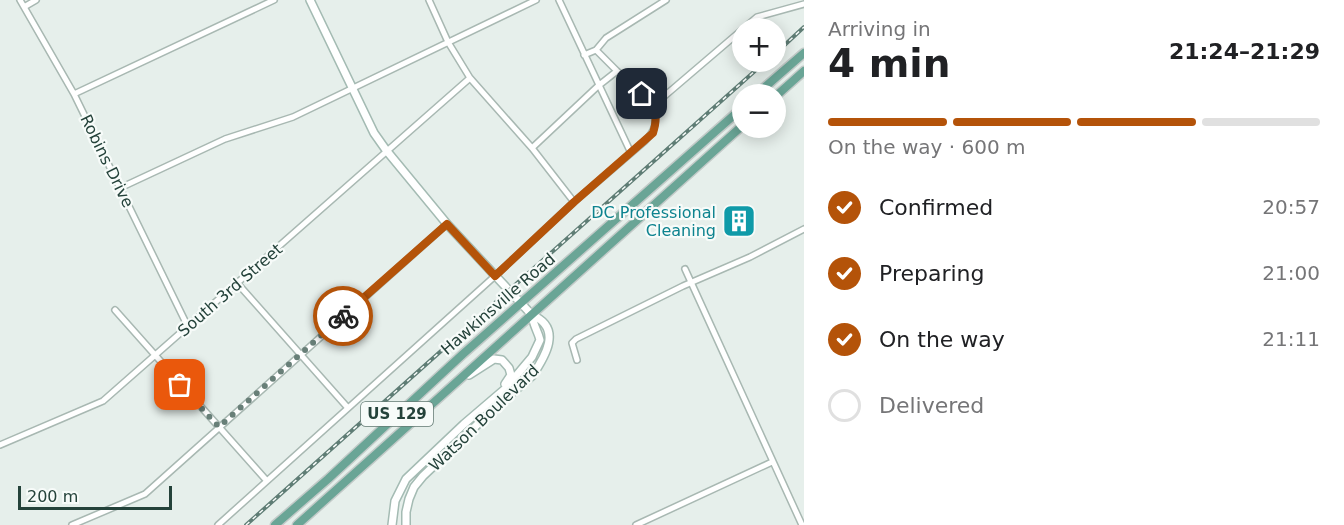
<!DOCTYPE html>
<html lang="en">
<head>
<meta charset="utf-8">
<style>
	:root { --surface:#fff; --page:#f6f6f6; --text:#202124; --muted:#757577; --line:#e0e0e0; --accent:#b45309 }
	body { margin:0; font-family:"DejaVu Sans",sans-serif; background:var(--page); color:var(--text); height:100vh; display:flex; flex-direction:column; font-size:22px; white-space:nowrap }
	* { box-sizing:border-box; margin:0 }
	p { font-size:20px; color:var(--muted) }
	.icon { flex:none; width:33px; height:33px; fill:none; stroke:currentColor; stroke-width:2; stroke-linecap:round; stroke-linejoin:round }
	.map { position:relative; flex:1; overflow:hidden }
	.panel { display:flex; flex-direction:column; background:var(--surface); width:540px }
	.panel>* { flex:none }
	.fabs { position:absolute; left:732px; top:18px; display:grid; gap:12px }
	.fabs a { display:grid; place-items:center; width:54px; height:54px; border-radius:50%; background:var(--surface); box-shadow:0 3px 15px #0003; font-size:30px }
	.scale { position:absolute; left:18px; bottom:15px; width:154px; box-sizing:border-box; padding-left:6px; border:3px solid #24423a; border-top:0; font-size:16px; line-height:21px; white-space:nowrap; color:#24423a; -webkit-text-stroke:4px #f7fbf9; paint-order:stroke }
	.pin { position:absolute; display:grid; place-items:center; width:51px; height:51px; color:#fff; margin:-26px; border-radius:12px; box-shadow:0 3px 9px #0006 }
	.courier { position:absolute; display:grid; place-items:center; width:60px; height:60px; margin:-30px; border:4px solid #b45309; border-radius:50%; background:#fff; color:#222; box-shadow:0 2px 8px #0007 }
	.overview em { font-style:normal; font-weight:600 }
	.overview div { display:flex; flex-direction:column-reverse }
	.overview { display:flex; align-items:center; justify-content:space-between; height:102px; padding:0 24px }
	h1 { font-size:39px; font-weight:600; line-height:45px }
	.bar { display:grid; grid-template-columns:repeat(4,1fr); gap:9px 6px; align-content:center; height:72px; padding:0 24px }
	.bar i { height:8px; border-radius:4px; background:var(--line) }
	.bar .on { background:var(--accent) }
	.bar p { grid-column:span 4 }
	ol { padding:0 24px; list-style:none }
	li { display:flex; align-items:center; gap:18px; height:66px }
	li p { margin-inline-start:auto }
	li .icon { padding:6px; border-radius:50%; background:var(--accent); color:#fff; stroke-width:4 }
	li:last-child { color:var(--muted) }
	li i { width:33px; height:33px; border:3px solid var(--line); border-radius:50% }
	main { display:flex; flex:1; min-height:0 }
	.map>svg:first-child { display:block }
</style>
</head>
<body>
<main>
<div class="map">
<svg width="804" height="525" viewBox="0 0 804 525">
	<rect width="100%" height="100%" fill="#e6efeb"/>
	<g fill="none" stroke-linecap="round" stroke-linejoin="round">
		<defs>
			<path id="street" d="M 20,0 L 74,94 L 188,327
				M 429,0 L 448,42 L 470,78 L 532,148 L 574,202
				M 559,0 L 631,153
				M 24,7 L 36,0
				M 596,50 L 617,71 L 654,105
				M 584,55 L 596,50 L 606,38 L 666,0
				M 74,94 L 274,0
				M 532,148 L 598,86 L 617,71
				M 120,188 L 225,139 L 293,117 L 536,0
				M 685,269 L 802,525
				M 238,284 L 348,408
				M 115,310 L 267,481
				M 577,360 L 572,343 L 576,339 L 683,286 L 750,257 L 804,229
				M 0,445 L 103,401 L 470,78
				M 72,525 L 145,494 L 447,224
				M 218,525 L 495,276 L 574,202 L 645,141 C 657,129 656,122 654,105 L 757,17 L 804,4
				M 636,525 L 772,462"/>
			<path id="secondary" d="M 310,0 L 374,133 L 386,150 L 447,224 L 532,315 C 563,328 545,357 532,376 L 498,405 L 423,476 L 414,487 L 409,499 L 406,512 L 406,525
				M 469,375 L 494,359 L 502,360 L 509,368 L 511,375 L 505,384
				M 392,525 L 395,501 L 406,479 L 464,424 L 505,389 L 532,357 L 540,340 C 538,331 533,325 532,315"/>
			<path id="primary" d="M 757,94 L 804,53
				M 776,96 L 804,71
				M 275,525 L 328,479 L 463,354 L 742,108
				M 297,525 L 742,126"/>
		</defs>
		<use href="#street" stroke="#a8b8b2" stroke-width="8"/>
		<use href="#secondary" stroke="#a4bbb3" stroke-width="10"/>
		<use href="#primary" stroke="#c2cac8" stroke-width="11"/>
		<use href="#street" stroke="#fff" stroke-width="5"/>
		<use href="#secondary" stroke="#fff" stroke-width="7"/>
		<use href="#primary" stroke="#6aa596" stroke-width="8"/>
		<defs>
			<path id="rail" d="M 776,53 L 804,27
				M 246,525 L 765,62"/>
		</defs>
		<use href="#rail" stroke="#5f7d75" stroke-width="4"/>
		<use href="#rail" stroke="#f7fbf9" stroke-width="1.5" stroke-dasharray="4.5" stroke-linecap="butt"/>
	</g>
	<g fill="none" stroke-linecap="round" stroke-linejoin="round">
		<path stroke="#687f78" stroke-width="6" stroke-dasharray="0 10.8" d="M 180,385 L 219,427 L 343,316"/>
		<path stroke="#b45309" stroke-width="8" d="M 343,316 L 447,224 L 495,276 L 574,202 L 653,133 C 659,114 655,106 642,94"/>
	</g>
	<defs>
		<symbol id="building-square" viewBox="-11 -11 22 22"><rect x="-9" y="-9" width="18" height="18" rx="4" fill="#0f9aa8" stroke="#f7fbf9"/><path d="M-4-6H4V6H1V3H-1V6H-4ZM-2.5-4.3h1.7v1.8h-1.7ZM.8-4.3h1.7v1.8H.8ZM-2.5-1h1.7V.8h-1.7ZM.8-1h1.7V.8H.8Z" fill="#fff"/></symbol>
	</defs>
	<g fill-rule="evenodd">
		<use href="#building-square" x="720" y="202" width="38" height="38"/>
	</g>
	<g text-anchor="middle" dominant-baseline="central" stroke-width="4.5" stroke-linejoin="round" paint-order="stroke">
		<rect fill="#f7fbf9" stroke="#637a73" stroke-width="1.5" x="361" y="402" width="72" height="24" rx="4.5"/>
		<g font-size="15" font-weight="bold" fill="#24423a">
			<text x="397" y="414">US 129</text>
		</g>
		<g font-size="16" fill="#24423a" stroke="#f7fbf9">
			<text transform="translate(107 161) rotate(64)">Robins Drive</text>
			<text transform="translate(230 290) rotate(-41)">South 3rd Street</text>
			<text transform="translate(498 304) rotate(-41)">Hawkinsville Road</text>
			<text transform="translate(484 418) rotate(-44)">Watson Boulevard</text>
		</g>
		<g font-size="16" fill="#0d838f" stroke="#f7fbf9" text-anchor="end">
			<text x="716" y="212">DC Professional<tspan x="716" dy="18">Cleaning</tspan></text>
		</g>
	</g>
</svg>
<div class="fabs">
<a>+</a>
<a>−</a>
</div>
<div class="scale">200 m</div>
<div class="pin" style="left:180px;top:385px;background:#ea580c"><svg class="icon" aria-label="bag" viewBox="0 0 24 24"><path d="M5 8h14l-1 12H6zM9 8a3 3 0 0 1 6 0"/></svg></div>
<div class="pin" style="left:642px;top:94px;background:#1f2937"><svg class="icon" aria-label="home" viewBox="0 0 24 24"><path d="M3 11l9-7 9 7M6 9v11h12V9"/></svg></div>
<div class="courier" style="left:343px;top:316px"><svg class="icon" aria-label="bike" viewBox="0 0 24 24"><circle cx="6" cy="16" r="4"/><circle cx="18" cy="16" r="4"/><path d="M6 16l4-8h5l3 8M10 8l3 8H6M13 5h3"/></svg></div>
</div>
<section class="panel">
<div class="overview"><div><h1>4 min</h1><p>Arriving in</p></div><em>21:24–21:29</em></div>
<div class="bar"><i class="on"></i><i class="on"></i><i class="on"></i><i></i><p>On the way · 600 m</p></div>
<ol>
<li><svg class="icon" aria-label="check" viewBox="0 0 24 24"><path d="M5 12l5 5 9-10"/></svg>Confirmed<p>20:57</p></li>
<li><svg class="icon" aria-label="check" viewBox="0 0 24 24"><path d="M5 12l5 5 9-10"/></svg>Preparing<p>21:00</p></li>
<li><svg class="icon" aria-label="check" viewBox="0 0 24 24"><path d="M5 12l5 5 9-10"/></svg>On the way<p>21:11</p></li>
<li><i></i>Delivered</li>
</ol>
</section>
</main>
</body>
</html>
